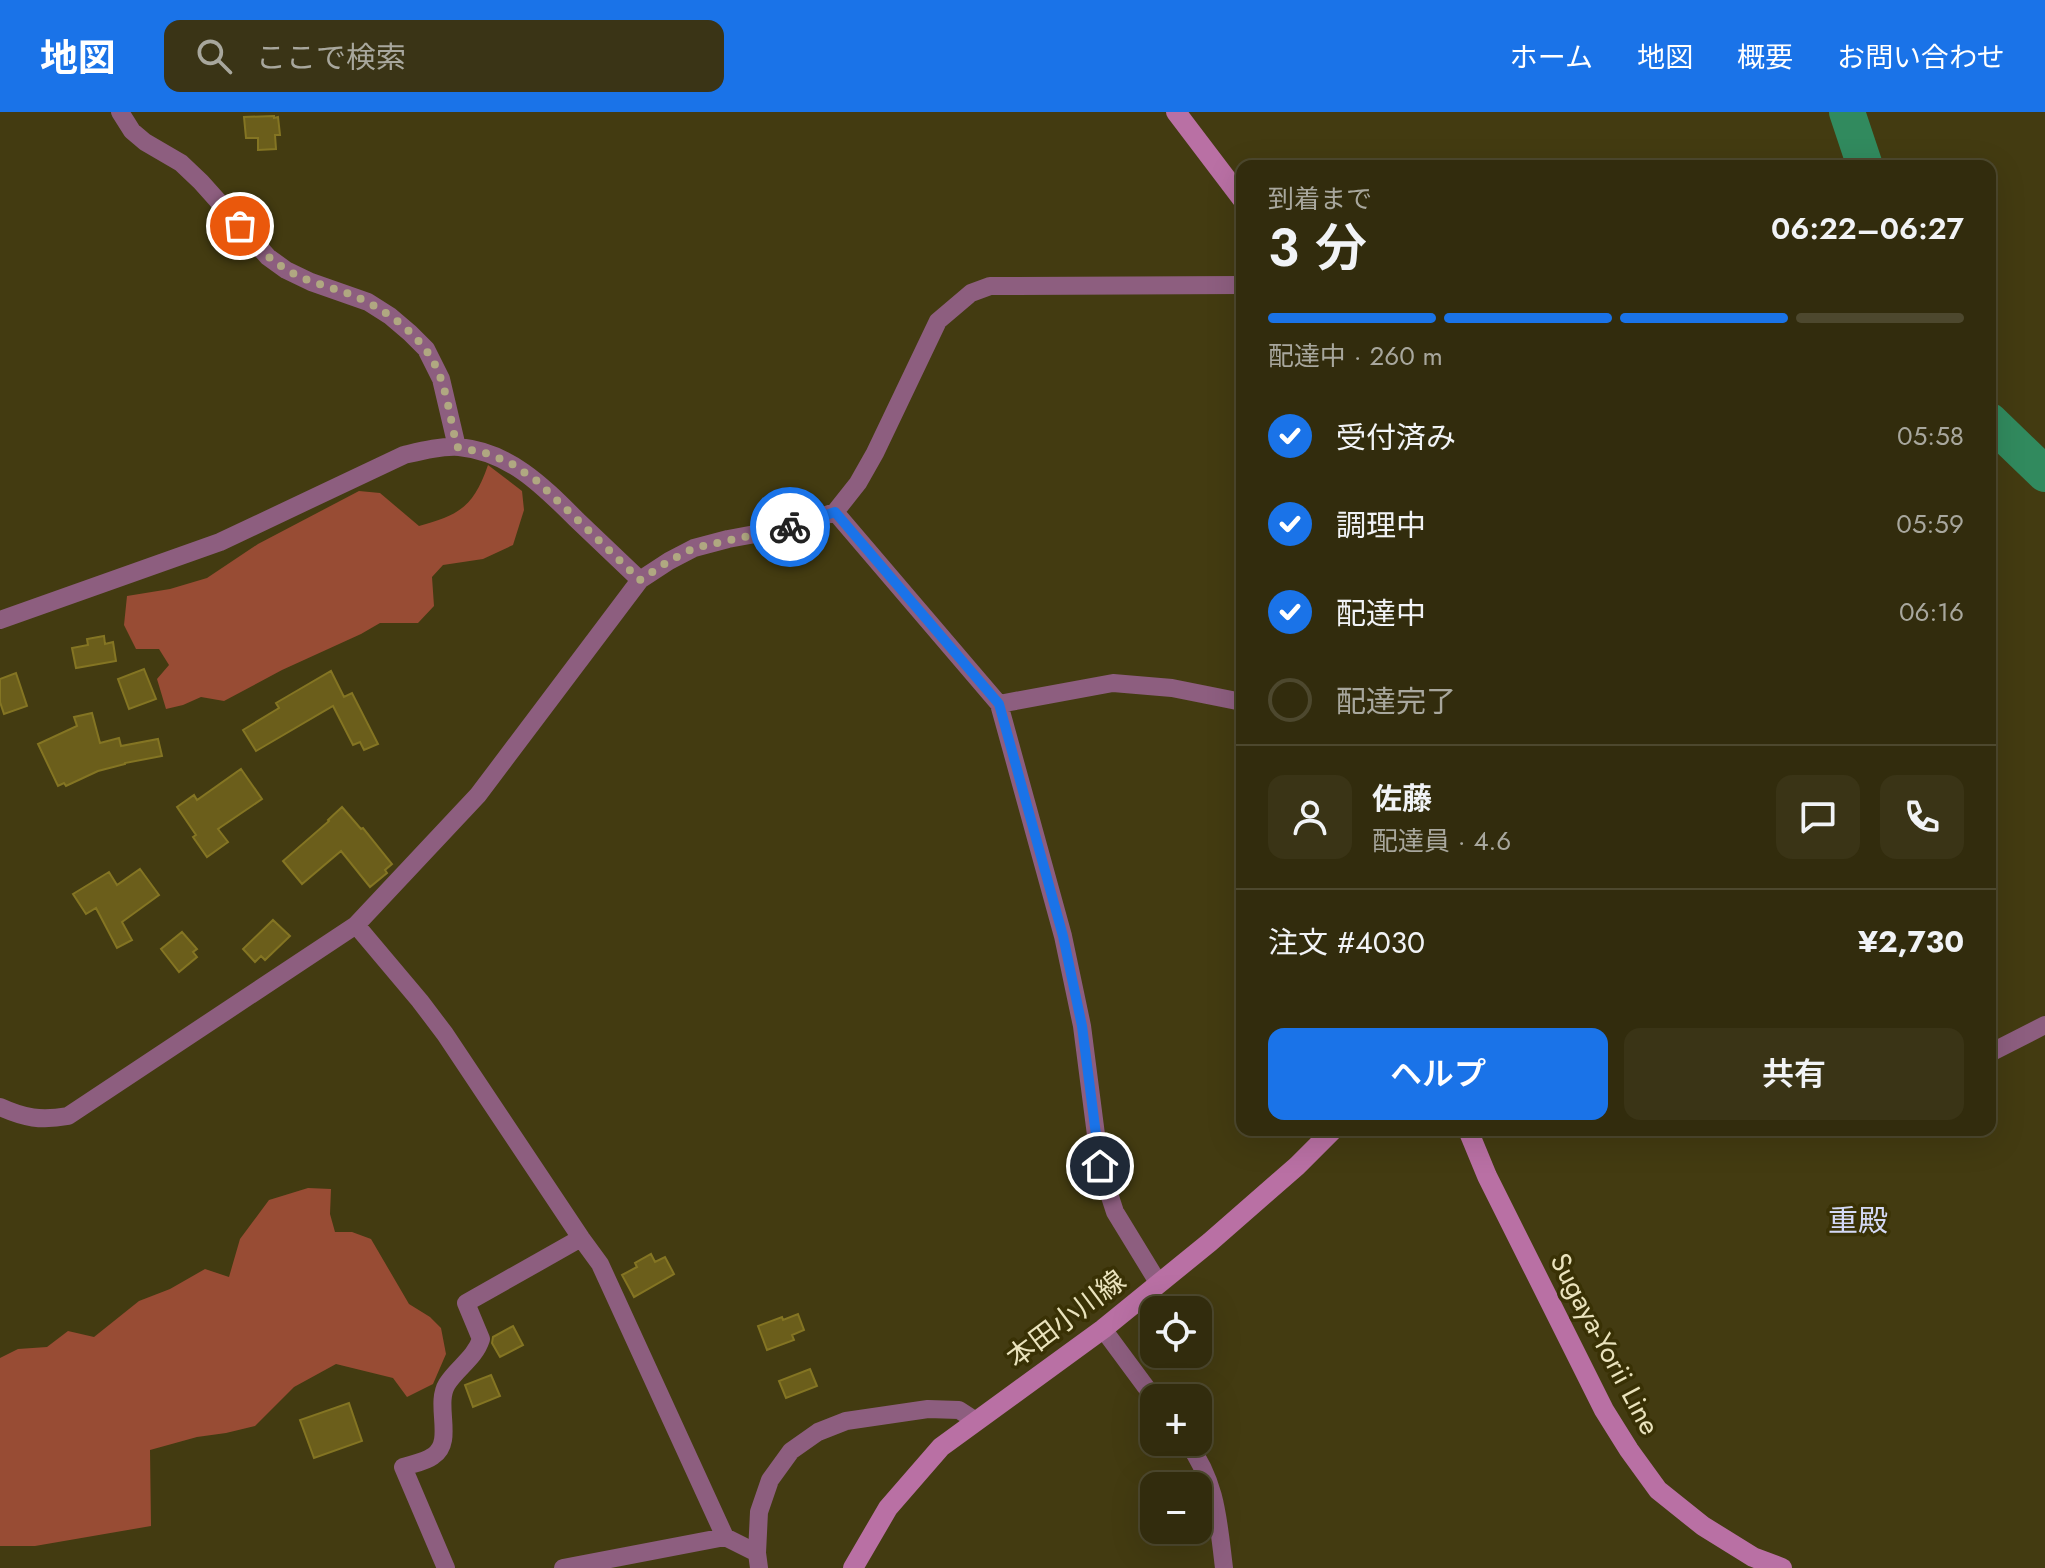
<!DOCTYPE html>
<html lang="ja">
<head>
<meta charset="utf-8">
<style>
	:root { --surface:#322c0d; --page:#3a3416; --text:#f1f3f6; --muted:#a8a79d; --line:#4d482e; --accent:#1a73e8 }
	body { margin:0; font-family:Jost,"Noto Sans JP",sans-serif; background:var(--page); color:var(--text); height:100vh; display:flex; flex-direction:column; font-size:30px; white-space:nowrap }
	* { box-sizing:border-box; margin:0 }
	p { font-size:26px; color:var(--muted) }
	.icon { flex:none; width:44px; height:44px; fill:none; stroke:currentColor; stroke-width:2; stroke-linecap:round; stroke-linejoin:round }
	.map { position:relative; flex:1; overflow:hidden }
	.drawer { position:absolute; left:1236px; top:48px; width:760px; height:976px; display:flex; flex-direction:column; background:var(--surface); border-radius:16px; box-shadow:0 8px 32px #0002,0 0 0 2px var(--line) }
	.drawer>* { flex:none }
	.tools { position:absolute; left:1140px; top:1184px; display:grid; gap:16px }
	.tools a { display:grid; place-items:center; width:72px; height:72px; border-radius:16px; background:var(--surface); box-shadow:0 8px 32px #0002,0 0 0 2px var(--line); font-size:40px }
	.pin { position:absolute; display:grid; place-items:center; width:68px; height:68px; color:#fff; margin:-34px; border:4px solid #fff; border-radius:50%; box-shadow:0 2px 8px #0007 }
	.courier { position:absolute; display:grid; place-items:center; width:80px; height:80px; margin:-40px; border:6px solid #1a73e8; border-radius:50%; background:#fff; color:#222; box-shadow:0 2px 10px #0007 }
	.head em { font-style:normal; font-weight:600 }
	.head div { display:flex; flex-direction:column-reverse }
	.head { display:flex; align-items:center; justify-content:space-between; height:136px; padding:0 32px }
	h1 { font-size:52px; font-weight:600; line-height:60px }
	.bar { display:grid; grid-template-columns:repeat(4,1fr); gap:12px 8px; align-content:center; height:96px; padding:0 32px }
	.bar i { height:10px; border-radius:6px; background:var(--line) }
	.bar .active { background:var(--accent) }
	.bar p { grid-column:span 4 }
	.line { display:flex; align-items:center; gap:20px; padding:0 32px; border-top:2px solid var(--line) }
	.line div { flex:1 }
	.round { display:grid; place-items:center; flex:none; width:84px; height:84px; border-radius:16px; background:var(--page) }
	ol { padding:0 32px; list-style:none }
	li { display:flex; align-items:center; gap:24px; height:88px }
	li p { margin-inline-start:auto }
	li .icon { padding:8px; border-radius:50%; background:var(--accent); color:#fff; stroke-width:4 }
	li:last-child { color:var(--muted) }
	li i { width:44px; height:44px; border:4px solid var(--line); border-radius:50% }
	.cta { display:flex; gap:16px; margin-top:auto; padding:16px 32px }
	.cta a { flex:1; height:92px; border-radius:16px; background:var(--accent); color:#fff; font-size:32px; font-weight:600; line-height:92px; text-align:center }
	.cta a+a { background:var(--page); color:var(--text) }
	header { display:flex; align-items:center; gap:48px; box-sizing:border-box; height:112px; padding:0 40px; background:var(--accent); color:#fff }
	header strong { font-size:38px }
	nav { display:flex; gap:44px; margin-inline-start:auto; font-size:28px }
	.search { width:560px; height:72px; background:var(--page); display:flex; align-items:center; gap:20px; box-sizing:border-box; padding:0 28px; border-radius:16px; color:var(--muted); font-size:30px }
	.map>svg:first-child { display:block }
</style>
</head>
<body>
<header>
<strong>地図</strong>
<div class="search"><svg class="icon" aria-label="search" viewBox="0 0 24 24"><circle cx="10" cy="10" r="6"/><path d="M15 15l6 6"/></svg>ここで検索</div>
<nav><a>ホーム</a><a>地図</a><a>概要</a><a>お問い合わせ</a></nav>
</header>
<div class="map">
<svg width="2045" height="1456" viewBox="0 0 2045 1456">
	<rect width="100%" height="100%" fill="#433b11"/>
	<path fill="#984c34" d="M 488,353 L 522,379 L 524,398 L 513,433 L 483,447 L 443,453 L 432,465 L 434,494 L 418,511 L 380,511 L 361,522 L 282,558 L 224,589 L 201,585 L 183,593 L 166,597 L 157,567 L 169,553 L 159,537 L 136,537 L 124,513 L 127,484 L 170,477 L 207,466 L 258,432 L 359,379 L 380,381 L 419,414 C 460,403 474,394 488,353 Z
		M 308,1076 L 331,1077 L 330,1102 L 335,1120 L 352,1120 L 371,1127 L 409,1192 L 430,1205 L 441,1216 L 446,1242 L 433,1272 L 407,1285 L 393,1266 L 336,1252 L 294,1275 L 255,1314 L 226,1321 L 197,1325 L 150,1338 L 151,1414 L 35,1434 L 0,1434 L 0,1246 L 18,1237 L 47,1235 L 68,1219 L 94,1225 L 139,1189 L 170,1177 L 205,1157 L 229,1165 L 240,1127 L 269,1088 Z"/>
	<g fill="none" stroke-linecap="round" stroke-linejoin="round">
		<path stroke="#318a5e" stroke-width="36" d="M 1847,0 L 1865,54
			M 1990,309 L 2045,362"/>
	</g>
	<path fill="#6b5e1b" stroke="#847523" stroke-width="2" d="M 274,4 L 274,6 L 278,5 L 280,23 L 275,23 L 276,37 L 258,38 L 258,26 L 246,26 L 244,5 Z
		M 104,524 L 105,532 L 113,530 L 116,549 L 76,556 L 72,536 L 88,533 L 87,527 Z
		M 144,557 L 156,587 L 129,597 L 118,567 Z
		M 331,559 L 344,585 L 352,581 L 378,632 L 364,638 L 360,630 L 353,633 L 333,594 L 256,639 L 243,618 L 279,596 L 276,591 Z
		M 16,561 L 27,594 L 4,602 L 0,590 L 0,567 Z
		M 92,601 L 100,631 L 119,626 L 121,634 L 158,627 L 162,644 L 125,651 L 125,652 L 98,659 L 66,674 L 64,671 L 58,674 L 38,632 L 77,614 L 74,605 Z
		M 241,657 L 262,687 L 218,717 L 228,730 L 207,745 L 193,725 L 196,723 L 177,695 L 194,683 L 197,688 Z
		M 342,695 L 361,717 L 363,716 L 392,752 L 385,758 L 387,761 L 370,775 L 341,739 L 302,772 L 283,749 L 329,709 L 328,708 Z
		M 140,757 L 159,783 L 122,810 L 132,828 L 117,836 L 96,796 L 86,802 L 73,782 L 109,760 L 117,773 Z
		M 273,808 L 290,824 L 265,848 L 261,844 L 255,850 L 243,837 Z
		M 182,820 L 197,837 L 193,840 L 197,845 L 179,860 L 161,837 Z
		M 651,1142 L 655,1150 L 665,1145 L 674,1162 L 634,1185 L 622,1163 L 637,1155 L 635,1151 Z
		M 798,1202 L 804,1218 L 792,1223 L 794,1228 L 767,1238 L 758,1214 L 782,1205 L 783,1208 Z
		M 513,1214 L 523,1233 L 500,1245 L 492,1231 L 493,1225 Z
		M 810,1257 L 817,1274 L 786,1286 L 779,1269 Z
		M 491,1263 L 500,1284 L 473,1295 L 465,1273 Z
		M 349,1291 L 362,1329 L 314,1346 L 300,1308 Z"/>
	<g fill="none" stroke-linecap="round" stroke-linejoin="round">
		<path stroke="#8d5e7f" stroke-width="18" d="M 120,0 L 132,19 L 145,30 L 181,51 L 201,70 L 268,145 L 286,158 L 311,170 L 368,190 L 390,204 L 410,221 L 426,237 L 441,267 L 457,335
			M 835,400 L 999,592 L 1063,824 L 1082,914 L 1100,1054 L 1115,1100 L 1159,1172
			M 0,508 L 220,430 L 404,343 C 421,339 440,334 459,335 C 510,340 543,374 577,408 C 598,428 619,448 640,468
			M 999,592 L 1113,571 L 1172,576 L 1242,590
			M 356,813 L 420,889 L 445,922 L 581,1126 L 600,1152 L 725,1425 L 757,1441 L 759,1456
			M 1990,941 L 2045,913
			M 0,995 C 24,1006 41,1009 68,1004 L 356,813 L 478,683 L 640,468 L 669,449 L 694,436 L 728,427 L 788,416 L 835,400 L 858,371 L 875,341 L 938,209 L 971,181 L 990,174 L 1242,173
			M 1103,1217 L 1154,1286
			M 1187,1330 C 1217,1371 1218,1408 1224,1456
			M 757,1441 L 759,1400 L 770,1368 L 791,1339 L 818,1320 L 846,1309 L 928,1297 L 959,1298 L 976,1309
			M 446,1456 L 403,1355 C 412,1352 425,1350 433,1344 C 455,1330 434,1293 447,1272 C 457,1256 475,1246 481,1227 L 466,1191 L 581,1126
			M 563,1456 L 725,1425"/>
		<path stroke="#b970a4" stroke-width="20" d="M 1176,0 L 1242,87
			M 1468,1018 L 1487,1064 L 1604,1298 L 1629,1338 L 1658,1378 L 1703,1414 L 1753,1445 L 1782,1456
			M 853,1456 L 888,1396 L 941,1335 L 1103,1217 L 1210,1130 L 1297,1054 L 1333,1018"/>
	</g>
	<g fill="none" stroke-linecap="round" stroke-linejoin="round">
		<path stroke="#b0a881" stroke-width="8" stroke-dasharray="0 14.4" d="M 240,114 C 253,130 266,145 284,156 C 305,170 329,174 352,183 C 379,194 407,213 425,237 C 446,263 449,303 457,335 L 485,341 L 509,350 L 537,369 L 640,468 L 669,449 L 694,436 L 790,415"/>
		<path stroke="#1a73e8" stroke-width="10" d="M 790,415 L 835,400 L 999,592 L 1063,824 L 1082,914 L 1100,1054"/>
	</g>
	<g text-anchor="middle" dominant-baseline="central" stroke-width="7" stroke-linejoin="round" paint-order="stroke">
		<g font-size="28" fill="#eae3bd" stroke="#393105">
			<text transform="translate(1066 1207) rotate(-37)">本田小川線</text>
			<text transform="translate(1605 1232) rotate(62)">Sugaya-Yorii Line</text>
		</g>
		<g font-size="30" fill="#d4d9f6" stroke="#393105">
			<text x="1858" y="1108">重殿</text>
		</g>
	</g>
</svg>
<div class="tools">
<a><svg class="icon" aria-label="locate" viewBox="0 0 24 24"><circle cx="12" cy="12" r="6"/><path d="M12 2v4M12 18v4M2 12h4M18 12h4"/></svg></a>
<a>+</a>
<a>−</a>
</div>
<div class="pin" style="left:240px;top:114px;background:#ea580c"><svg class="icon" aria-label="bag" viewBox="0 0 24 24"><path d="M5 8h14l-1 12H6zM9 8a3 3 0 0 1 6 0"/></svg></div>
<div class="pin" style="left:1100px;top:1054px;background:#1f2937"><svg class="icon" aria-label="home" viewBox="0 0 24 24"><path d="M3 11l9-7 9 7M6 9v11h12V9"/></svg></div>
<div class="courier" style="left:790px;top:415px"><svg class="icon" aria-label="bike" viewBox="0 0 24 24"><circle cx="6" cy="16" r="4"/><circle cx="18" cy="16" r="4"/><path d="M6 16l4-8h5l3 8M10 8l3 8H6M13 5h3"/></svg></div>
<section class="drawer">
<div class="head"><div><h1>3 分</h1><p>到着まで</p></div><em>06:22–06:27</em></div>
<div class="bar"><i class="active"></i><i class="active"></i><i class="active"></i><i></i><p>配達中 · 260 m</p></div>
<ol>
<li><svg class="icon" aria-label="check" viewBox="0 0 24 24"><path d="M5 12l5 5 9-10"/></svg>受付済み<p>05:58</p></li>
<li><svg class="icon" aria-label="check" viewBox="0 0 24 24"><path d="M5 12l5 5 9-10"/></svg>調理中<p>05:59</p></li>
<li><svg class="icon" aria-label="check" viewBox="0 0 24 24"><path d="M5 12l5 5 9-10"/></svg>配達中<p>06:16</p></li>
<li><i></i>配達完了</li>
</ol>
<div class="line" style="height:144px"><a class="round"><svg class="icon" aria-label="person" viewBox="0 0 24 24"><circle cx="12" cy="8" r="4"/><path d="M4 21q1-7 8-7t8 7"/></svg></a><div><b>佐藤</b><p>配達員 · 4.6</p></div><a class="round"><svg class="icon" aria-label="chat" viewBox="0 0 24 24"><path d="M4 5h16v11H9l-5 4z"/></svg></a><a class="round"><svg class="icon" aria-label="phone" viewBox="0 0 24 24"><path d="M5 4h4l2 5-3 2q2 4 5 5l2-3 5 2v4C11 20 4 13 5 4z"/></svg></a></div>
<div class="line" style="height:104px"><div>注文 #4030</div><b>¥2,730</b></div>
<div class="cta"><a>ヘルプ</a><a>共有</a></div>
</section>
</div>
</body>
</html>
